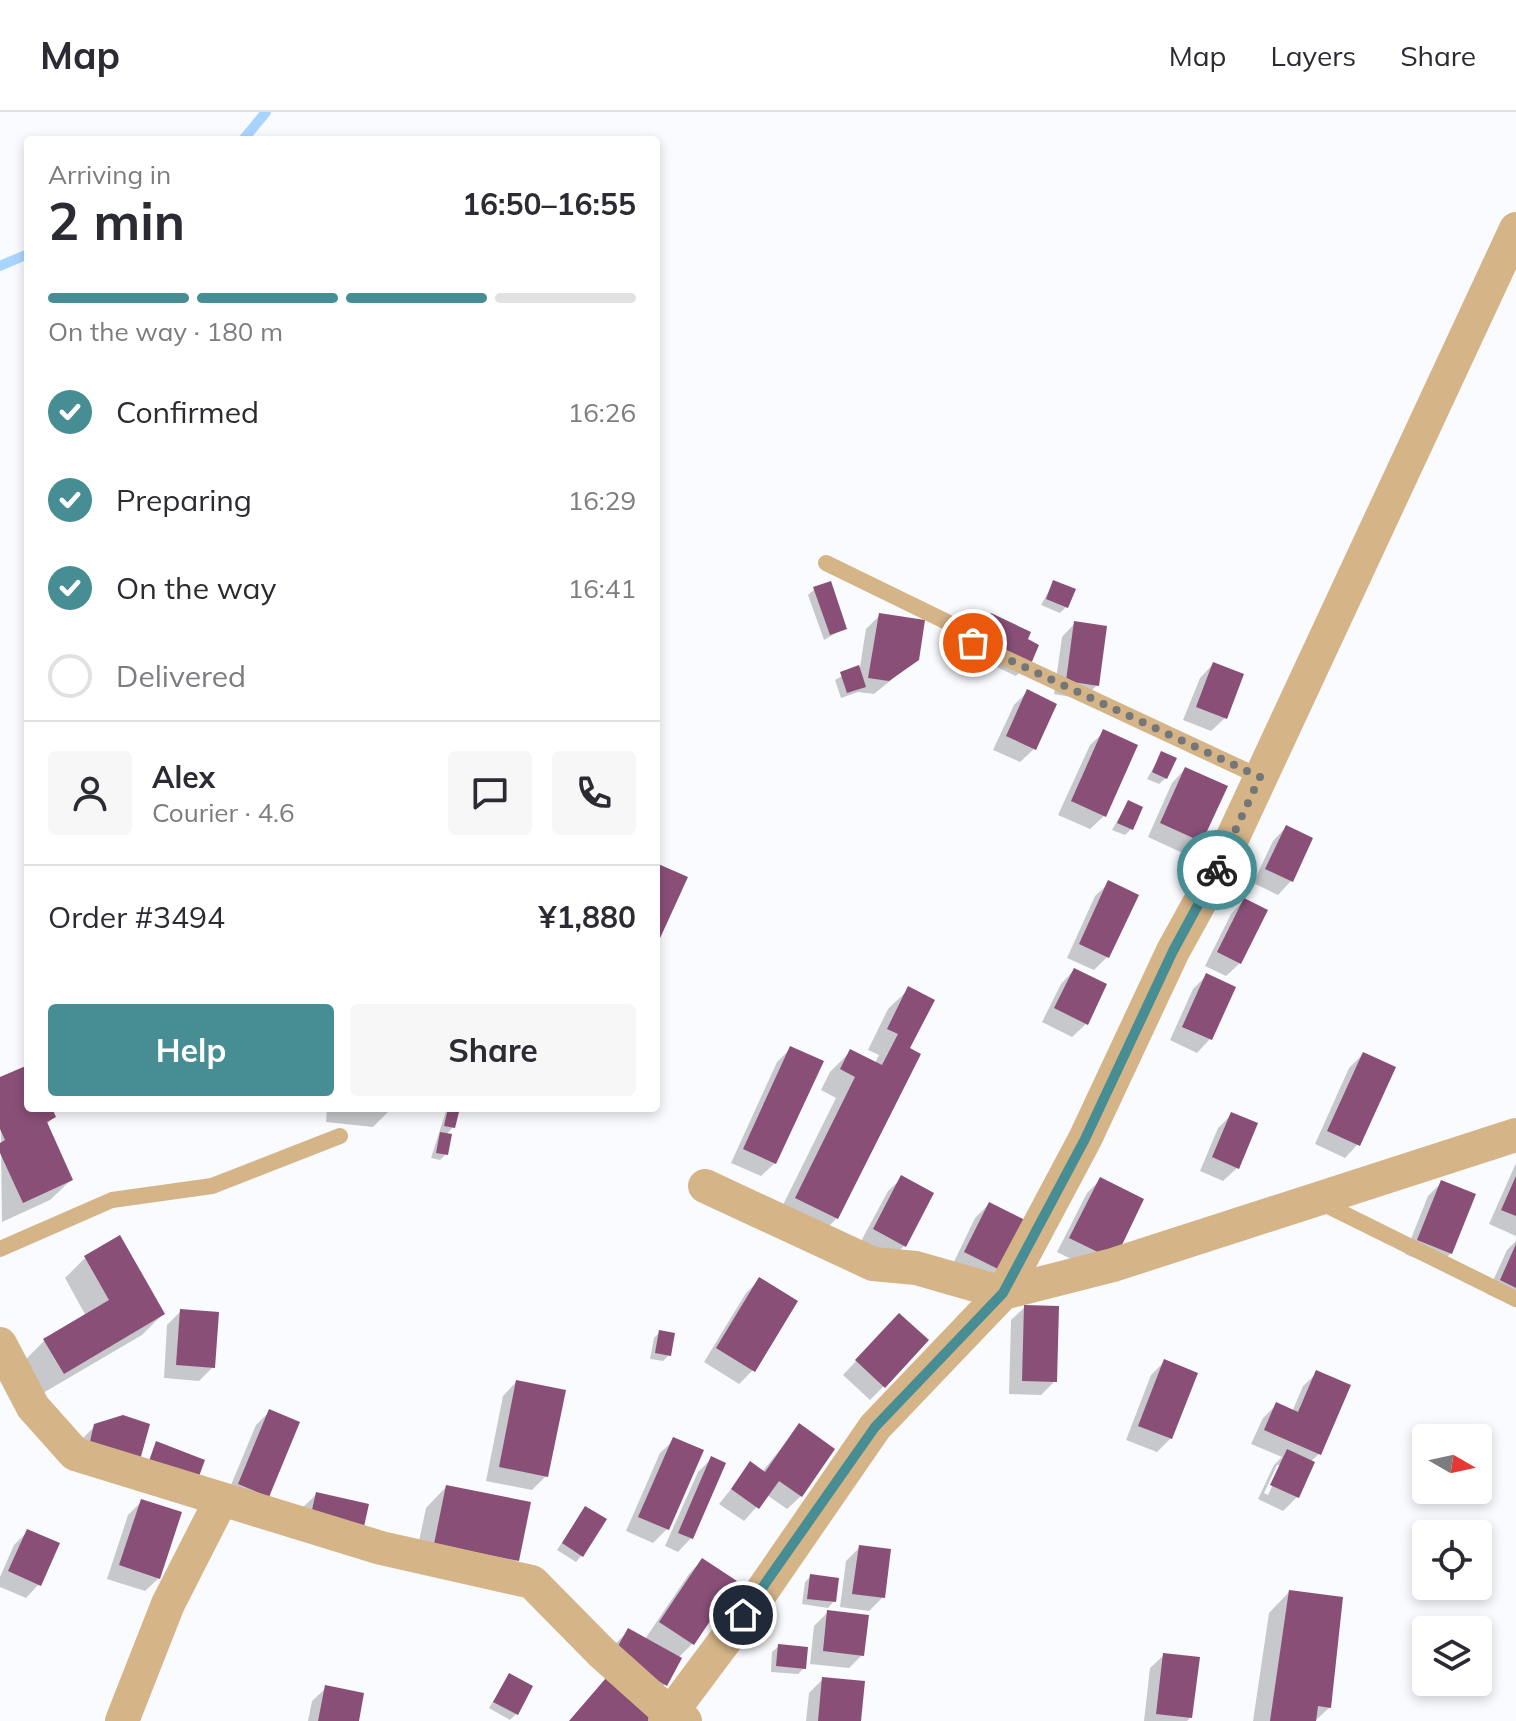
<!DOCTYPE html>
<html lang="en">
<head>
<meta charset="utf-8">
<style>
	:root { --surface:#fff; --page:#f7f7f7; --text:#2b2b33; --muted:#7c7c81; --line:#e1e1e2; --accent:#468d94 }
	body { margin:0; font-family:Mulish,sans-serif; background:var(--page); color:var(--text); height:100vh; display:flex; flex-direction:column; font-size:30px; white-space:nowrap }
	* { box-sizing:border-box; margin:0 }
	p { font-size:26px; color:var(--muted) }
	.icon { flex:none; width:44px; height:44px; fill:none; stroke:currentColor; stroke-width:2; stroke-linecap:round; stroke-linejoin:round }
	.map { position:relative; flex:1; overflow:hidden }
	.drawer { position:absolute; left:24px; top:24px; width:636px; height:976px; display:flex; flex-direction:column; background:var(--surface); border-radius:8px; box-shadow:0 4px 12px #0003 }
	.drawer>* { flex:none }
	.needle { width:52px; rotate:99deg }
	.controls { position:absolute; left:1412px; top:1312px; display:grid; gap:16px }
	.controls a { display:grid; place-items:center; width:80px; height:80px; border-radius:8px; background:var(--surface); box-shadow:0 4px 12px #0003; font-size:40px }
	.pin { position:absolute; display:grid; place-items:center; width:68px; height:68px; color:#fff; margin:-34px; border:4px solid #fff; border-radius:50%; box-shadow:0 2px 8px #0007 }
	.courier { position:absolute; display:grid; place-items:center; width:80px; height:80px; margin:-40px; border:6px solid #468d94; border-radius:50%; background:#fff; color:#222; box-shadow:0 2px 10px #0007 }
	.overview em { font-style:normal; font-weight:700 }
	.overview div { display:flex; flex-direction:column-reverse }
	.overview { display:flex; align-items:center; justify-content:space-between; height:136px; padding:0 24px }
	h1 { font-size:52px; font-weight:700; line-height:60px }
	.bar { display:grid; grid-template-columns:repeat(4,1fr); gap:12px 8px; align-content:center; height:96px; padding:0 24px }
	.bar i { height:10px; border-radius:6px; background:var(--line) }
	.bar .on { background:var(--accent) }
	.bar p { grid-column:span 4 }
	.line { display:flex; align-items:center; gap:20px; padding:0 24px; border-top:2px solid var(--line) }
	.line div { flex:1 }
	.round { display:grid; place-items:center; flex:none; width:84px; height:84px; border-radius:8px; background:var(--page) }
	ol { padding:0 24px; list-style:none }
	li { display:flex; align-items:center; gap:24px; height:88px }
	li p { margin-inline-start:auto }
	li .icon { padding:8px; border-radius:50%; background:var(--accent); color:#fff; stroke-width:4 }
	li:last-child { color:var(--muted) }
	li i { width:44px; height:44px; border:4px solid var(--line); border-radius:50% }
	.button { display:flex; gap:16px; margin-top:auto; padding:16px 24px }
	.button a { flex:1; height:92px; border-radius:8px; background:var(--accent); color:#fff; font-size:32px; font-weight:700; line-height:92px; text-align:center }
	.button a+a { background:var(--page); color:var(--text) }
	header { display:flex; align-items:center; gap:48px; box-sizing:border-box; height:112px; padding:0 40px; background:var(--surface); border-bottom:2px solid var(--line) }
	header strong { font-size:38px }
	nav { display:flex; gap:44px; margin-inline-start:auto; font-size:28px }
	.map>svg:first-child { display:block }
</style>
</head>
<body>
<header>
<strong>Map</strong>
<nav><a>Map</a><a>Layers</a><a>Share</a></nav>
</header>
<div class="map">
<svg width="1516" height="1609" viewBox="0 0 1516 1609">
	<rect width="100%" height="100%" fill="#f9fbfe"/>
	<path fill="#0003" fill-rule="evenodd" d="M 1054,470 L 1066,495 L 1060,501 L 1041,493 Z
		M 815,477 L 845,516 L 824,528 L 808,483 Z
		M 879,504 L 917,547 L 874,582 L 858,580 L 841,586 L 835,568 L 860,555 L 866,517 Z
		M 991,504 L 1025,528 L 1029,551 L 1016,564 L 967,541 L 978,517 Z
		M 1075,511 L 1097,573 L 1083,587 L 1054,582 L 1062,525 Z
		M 1213,552 L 1225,606 L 1211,619 L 1183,608 L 1200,566 Z
		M 1027,580 L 1034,637 L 1020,650 L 993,638 L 1014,593 Z
		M 1104,620 L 1104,704 L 1090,717 L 1058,703 L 1090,633 Z
		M 1162,641 L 1166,666 L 1159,672 L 1147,667 Z
		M 1185,657 L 1200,729 L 1187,743 L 1148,725 L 1172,671 Z
		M 1128,690 L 1131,717 L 1125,723 L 1112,718 Z
		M 1286,715 L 1311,727 L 1291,769 L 1278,783 L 1253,771 L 1273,729 Z
		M 1109,771 L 1107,845 L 1094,858 L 1067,846 L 1095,784 Z
		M 1244,788 L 1240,851 L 1226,864 L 1205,854 L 1231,802 Z
		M 1074,858 L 1086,912 L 1072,925 L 1042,910 L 1061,872 Z
		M 1207,863 L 1210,927 L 1197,941 L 1170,928 L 1193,877 Z
		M 909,877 L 908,937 L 837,1106 L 816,1127 L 776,1107 L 836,986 L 821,978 L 830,960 L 851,939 L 875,951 L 879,943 L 868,938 L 888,897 Z
		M 791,936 L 775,1051 L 761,1064 L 731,1051 L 777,950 Z
		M 1363,942 L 1358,1032 L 1345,1046 L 1315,1032 L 1349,956 Z
		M 28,955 L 28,996 L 50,996 L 54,1005 L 46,1013 L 71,1068 L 50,1088 L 2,1110 L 0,968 Z
		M 327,996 L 392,996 L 373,1015 L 326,1010 Z
		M 409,996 L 423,996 L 420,999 Z
		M 447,996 L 458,996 L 453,1015 L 446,1023 L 446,1042 L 440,1048 L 431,1046 Z
		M 1232,1002 L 1237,1056 L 1223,1069 L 1200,1059 L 1218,1016 Z
		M 1516,1051 L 1516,1124 L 1489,1112 Z
		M 902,1066 L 904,1134 L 891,1147 L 860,1131 L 888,1079 Z
		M 1101,1067 L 1142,1088 L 1091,1157 L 1057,1140 L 1087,1081 Z
		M 1441,1071 L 1451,1141 L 1437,1155 L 1405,1142 L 1428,1084 Z
		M 989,1092 L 999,1157 L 985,1170 L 952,1154 L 975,1106 Z
		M 1516,1129 L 1516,1195 L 1487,1182 L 1507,1138 Z
		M 85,1146 L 163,1202 L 142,1223 L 43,1281 L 24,1249 L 44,1229 L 86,1204 L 65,1166 Z
		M 759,1168 L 753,1258 L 739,1272 L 704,1250 L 746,1181 Z
		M 1025,1195 L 1055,1269 L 1041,1283 L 1009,1282 L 1011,1208 Z
		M 181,1199 L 213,1255 L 199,1269 L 164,1266 L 167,1213 Z
		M 886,1217 L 884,1274 L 870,1288 L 843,1263 Z
		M 660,1220 L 669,1243 L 663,1249 L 650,1247 L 654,1226 Z
		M 1164,1250 L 1171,1326 L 1157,1340 L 1126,1328 L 1151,1263 Z
		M 1317,1261 L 1319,1342 L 1310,1350 L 1297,1385 L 1283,1399 L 1258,1387 L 1274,1353 L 1282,1345 L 1251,1332 L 1263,1306 L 1276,1293 L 1292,1300 L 1303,1274 ZM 1277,1353 L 1282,1353 L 1268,1383 L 1264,1381 Z
		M 516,1270 L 546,1364 L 532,1378 L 486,1369 L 503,1284 Z
		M 270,1299 L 267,1384 L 226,1385 L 256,1313 Z
		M 95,1314 L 138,1347 L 81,1328 Z
		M 799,1314 L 801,1384 L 787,1397 L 767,1383 L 744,1409 L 719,1392 L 751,1352 L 762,1360 Z
		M 674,1328 L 701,1339 L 667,1417 L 653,1431 L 626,1419 L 660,1341 Z
		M 711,1347 L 691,1426 L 678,1440 L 665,1434 L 698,1360 Z
		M 446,1375 L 517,1448 L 496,1469 L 414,1453 L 426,1396 Z
		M 317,1382 L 361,1418 L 303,1395 Z
		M 142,1389 L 159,1466 L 145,1479 L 107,1467 L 128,1403 Z
		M 585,1396 L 582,1443 L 576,1450 L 557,1438 Z
		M 28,1419 L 39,1472 L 26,1486 L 0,1475 L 0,1465 L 14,1433 Z
		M 860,1435 L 883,1485 L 869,1499 L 840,1495 L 846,1449 Z
		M 702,1448 L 734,1469 L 692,1532 L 678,1546 L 665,1572 L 652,1586 L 615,1532 L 629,1518 L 645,1527 L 689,1462 Z
		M 811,1464 L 834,1489 L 828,1496 L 802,1492 L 805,1470 Z
		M 1289,1480 L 1329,1596 L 1315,1609 L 1253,1609 L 1269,1501 Z
		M 828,1500 L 862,1543 L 849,1556 L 810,1552 L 814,1514 Z
		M 779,1534 L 804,1556 L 798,1562 L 771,1560 L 772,1540 Z
		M 1164,1543 L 1190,1606 L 1187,1609 L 1144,1609 L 1150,1556 Z
		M 509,1563 L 516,1602 L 510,1608 L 489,1596 Z
		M 823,1567 L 859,1609 L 806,1609 L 809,1581 Z
		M 326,1576 L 357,1609 L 308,1609 L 312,1589 Z"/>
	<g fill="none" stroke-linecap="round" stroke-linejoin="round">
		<path stroke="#a8d5ff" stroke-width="10" d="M 243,28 L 266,0
			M 0,154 L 28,142"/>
	</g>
	<path fill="#894f77" d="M 1053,468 L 1076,477 L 1068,496 L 1046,487 Z
		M 831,469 L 847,517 L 830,523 L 813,475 Z
		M 879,501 L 925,508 L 919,548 L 889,569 L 868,566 Z
		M 991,501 L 1031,520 L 1028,527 L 1039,533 L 1031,552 L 979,527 Z
		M 1074,509 L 1107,514 L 1099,574 L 1066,569 Z
		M 1213,550 L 1244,562 L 1227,607 L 1196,595 Z
		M 859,553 L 866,575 L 847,581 L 840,560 Z
		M 1027,577 L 1057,592 L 1036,638 L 1006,624 Z
		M 1103,617 L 1138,633 L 1106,705 L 1071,689 Z
		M 1161,639 L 1177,646 L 1167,667 L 1152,660 Z
		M 1185,655 L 1228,674 L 1202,730 L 1160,711 Z
		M 1128,688 L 1143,695 L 1133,718 L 1117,711 Z
		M 1286,713 L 1313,726 L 1293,770 L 1265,757 Z
		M 656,751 L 688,765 L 656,835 Z
		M 1108,768 L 1139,783 L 1109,846 L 1079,832 Z
		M 1244,786 L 1268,798 L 1241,852 L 1217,840 Z
		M 1074,856 L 1107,872 L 1088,913 L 1054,896 Z
		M 1206,861 L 1236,875 L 1212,928 L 1182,915 Z
		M 908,874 L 935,888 L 910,936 L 921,942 L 838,1107 L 795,1086 L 855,965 L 840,957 L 850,937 L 882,953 L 898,922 L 887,917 Z
		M 790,934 L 824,949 L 776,1052 L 743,1037 Z
		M 1363,940 L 1396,955 L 1360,1034 L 1327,1019 Z
		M 28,953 L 28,996 L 52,996 L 56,1005 L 47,1010 L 73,1068 L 23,1091 L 0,1041 L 0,1031 L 5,1028 L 0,1017 L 0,965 Z
		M 448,996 L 460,996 L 455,1016 L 444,1014 Z
		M 1231,1000 L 1258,1011 L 1239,1057 L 1212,1045 Z
		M 440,1020 L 452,1022 L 448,1043 L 436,1041 Z
		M 901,1063 L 934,1081 L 906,1135 L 873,1117 Z
		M 1516,1064 L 1516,1104 L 1501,1098 Z
		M 1100,1065 L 1144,1087 L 1121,1135 L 1106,1144 L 1069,1126 Z
		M 1441,1068 L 1476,1082 L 1452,1142 L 1417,1128 Z
		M 989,1090 L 1025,1108 L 1000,1158 L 964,1140 Z
		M 120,1123 L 165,1202 L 64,1262 L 43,1227 L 109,1188 L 84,1144 Z
		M 1516,1132 L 1516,1176 L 1500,1168 Z
		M 759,1165 L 798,1189 L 755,1260 L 716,1236 Z
		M 1024,1193 L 1059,1194 L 1057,1270 L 1022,1269 Z
		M 180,1197 L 219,1200 L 215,1256 L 176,1253 Z
		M 899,1201 L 929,1228 L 885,1276 L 855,1248 Z
		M 659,1218 L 675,1221 L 671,1244 L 655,1241 Z
		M 1164,1247 L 1198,1261 L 1172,1327 L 1138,1314 Z
		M 1316,1258 L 1351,1273 L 1321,1343 L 1264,1318 L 1276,1290 L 1298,1300 Z
		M 516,1268 L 566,1278 L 548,1365 L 499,1355 Z
		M 269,1297 L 300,1310 L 269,1385 L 238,1372 Z
		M 123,1303 L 150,1312 L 140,1348 L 89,1334 L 94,1312 Z
		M 799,1311 L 835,1337 L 802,1385 L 779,1369 L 759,1397 L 731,1377 L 750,1349 L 765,1360 Z
		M 673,1325 L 704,1338 L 669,1418 L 638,1405 Z
		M 156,1329 L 205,1348 L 198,1367 L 149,1349 Z
		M 1287,1337 L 1315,1350 L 1299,1386 L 1270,1373 Z
		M 711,1344 L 726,1351 L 693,1427 L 678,1421 Z
		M 446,1373 L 531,1390 L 519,1449 L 434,1432 Z
		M 316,1380 L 369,1392 L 363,1419 L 310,1407 Z
		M 141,1387 L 182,1400 L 160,1467 L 119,1453 Z
		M 585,1394 L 607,1407 L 583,1445 L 562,1431 Z
		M 27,1417 L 60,1431 L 41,1474 L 8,1459 Z
		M 859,1433 L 891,1437 L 885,1486 L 852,1482 Z
		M 702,1446 L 737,1469 L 694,1533 L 659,1510 Z
		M 810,1462 L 839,1466 L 836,1490 L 807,1487 Z
		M 1289,1478 L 1343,1485 L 1331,1596 L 1318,1594 L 1316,1609 L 1270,1609 Z
		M 827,1498 L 869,1503 L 864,1544 L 823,1539 Z
		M 628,1516 L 682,1546 L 667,1574 L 613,1543 Z
		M 778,1532 L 808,1535 L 806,1557 L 776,1554 Z
		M 1163,1541 L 1200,1545 L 1192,1606 L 1156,1602 Z
		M 509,1561 L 533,1574 L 518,1603 L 493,1590 Z
		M 822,1565 L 865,1569 L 861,1609 L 818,1609 Z
		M 606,1566 L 656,1609 L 569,1609 Z
		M 325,1573 L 364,1581 L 359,1609 L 318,1609 Z"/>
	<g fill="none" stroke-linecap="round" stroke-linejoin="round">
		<path stroke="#d5b488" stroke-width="16" d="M 826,451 L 947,510 L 973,531 L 1260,665
			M 1320,1090 L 1516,1187
			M 0,1137 L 112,1088 L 212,1074 L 340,1024"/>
		<path stroke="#d5b488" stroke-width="34" d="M 705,1074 L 873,1152 L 916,1156 L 1003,1181 L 1085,1027 L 1173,839 L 1217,759 L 1516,117
			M 0,1232 L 33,1295 L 75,1342 L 381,1436 L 532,1470 L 602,1541 L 669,1601 L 685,1609
			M 122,1609 L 168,1492 L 221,1388
			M 665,1609 L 762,1479 L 875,1315 L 1003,1181 L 1113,1153 L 1516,1023"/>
	</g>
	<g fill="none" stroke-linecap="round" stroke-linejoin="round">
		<path stroke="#747678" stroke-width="8" stroke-dasharray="0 14.4" d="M 973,531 L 1260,665 L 1217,758"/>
		<path stroke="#468d94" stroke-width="10" d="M 743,1503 L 875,1315 L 1003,1181 L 1085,1027 L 1173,839 L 1217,758"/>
	</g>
</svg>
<div class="controls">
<a><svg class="needle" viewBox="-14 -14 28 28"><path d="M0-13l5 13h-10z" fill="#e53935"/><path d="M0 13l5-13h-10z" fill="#7c7c81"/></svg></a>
<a><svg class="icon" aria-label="locate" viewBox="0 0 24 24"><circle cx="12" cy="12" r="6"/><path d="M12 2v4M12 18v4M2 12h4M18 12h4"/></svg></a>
<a><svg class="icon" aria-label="layers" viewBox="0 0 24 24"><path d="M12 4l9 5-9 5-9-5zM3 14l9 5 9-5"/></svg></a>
</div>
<div class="pin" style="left:973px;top:531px;background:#ea580c"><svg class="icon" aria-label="bag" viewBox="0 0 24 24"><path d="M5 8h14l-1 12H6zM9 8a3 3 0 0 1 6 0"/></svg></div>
<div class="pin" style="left:743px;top:1503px;background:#1f2937"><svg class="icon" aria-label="home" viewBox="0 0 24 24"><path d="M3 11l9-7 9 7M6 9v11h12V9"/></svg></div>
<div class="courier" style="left:1217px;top:758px"><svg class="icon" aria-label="bike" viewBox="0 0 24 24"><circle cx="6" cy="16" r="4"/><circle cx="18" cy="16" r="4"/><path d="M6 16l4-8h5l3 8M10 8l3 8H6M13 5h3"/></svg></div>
<section class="drawer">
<div class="overview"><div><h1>2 min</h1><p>Arriving in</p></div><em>16:50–16:55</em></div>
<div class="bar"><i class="on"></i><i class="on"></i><i class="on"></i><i></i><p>On the way · 180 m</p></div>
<ol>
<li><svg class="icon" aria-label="check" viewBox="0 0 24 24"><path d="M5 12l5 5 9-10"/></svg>Confirmed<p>16:26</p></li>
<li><svg class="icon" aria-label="check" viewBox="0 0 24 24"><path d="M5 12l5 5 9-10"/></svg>Preparing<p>16:29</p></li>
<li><svg class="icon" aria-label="check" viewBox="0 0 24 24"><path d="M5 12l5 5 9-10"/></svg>On the way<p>16:41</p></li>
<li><i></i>Delivered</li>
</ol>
<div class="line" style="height:144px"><a class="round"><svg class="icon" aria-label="person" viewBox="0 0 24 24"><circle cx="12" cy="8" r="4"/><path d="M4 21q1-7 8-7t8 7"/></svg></a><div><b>Alex</b><p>Courier · 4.6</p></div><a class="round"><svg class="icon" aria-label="chat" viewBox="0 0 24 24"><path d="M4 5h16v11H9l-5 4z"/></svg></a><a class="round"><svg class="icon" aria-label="phone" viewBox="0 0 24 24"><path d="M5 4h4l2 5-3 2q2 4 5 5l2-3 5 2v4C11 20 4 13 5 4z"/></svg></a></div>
<div class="line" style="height:104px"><div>Order #3494</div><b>¥1,880</b></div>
<div class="button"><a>Help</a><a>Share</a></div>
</section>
</div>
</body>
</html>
